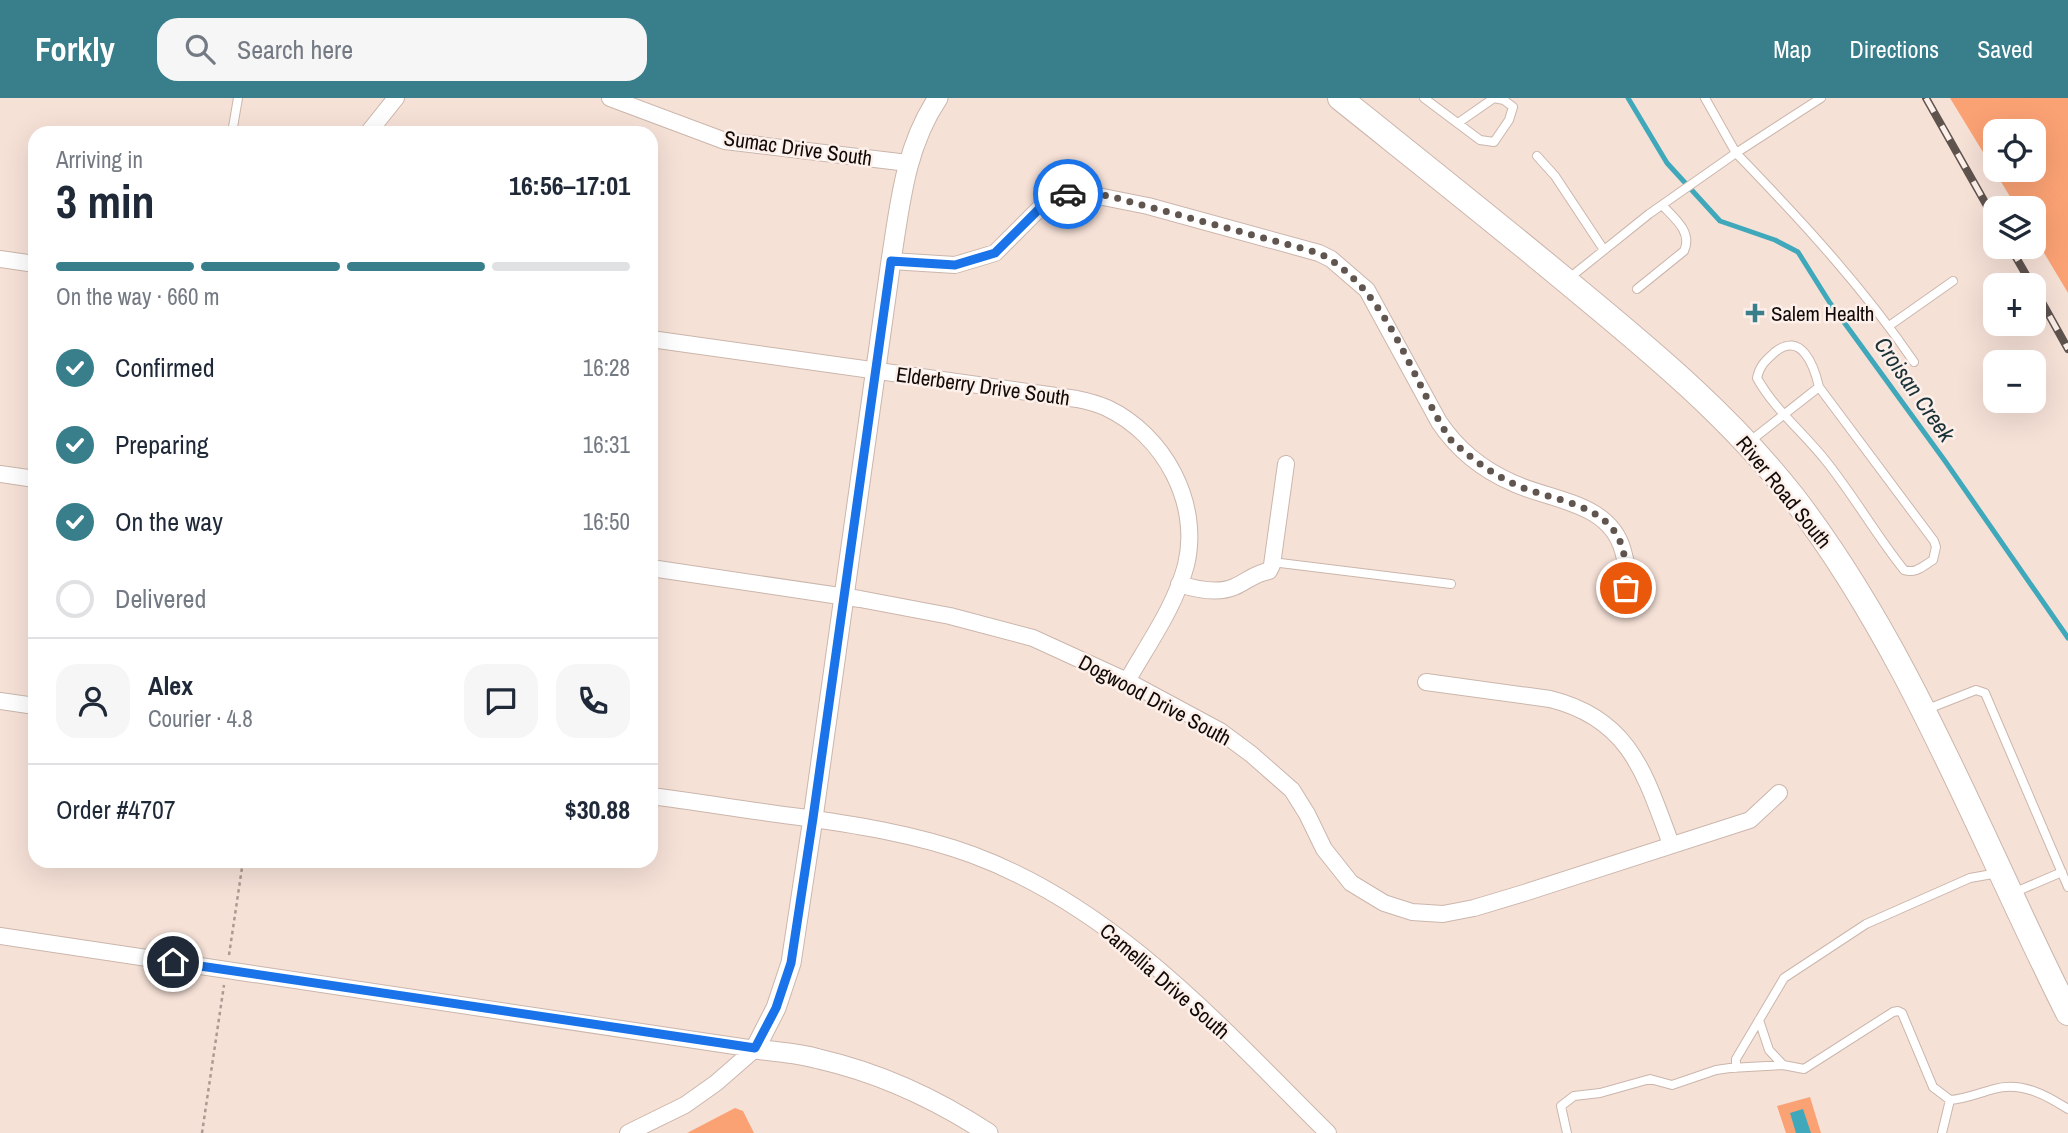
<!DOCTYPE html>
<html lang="en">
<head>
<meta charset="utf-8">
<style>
	:root { --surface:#fff; --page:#f6f6f7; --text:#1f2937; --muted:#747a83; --line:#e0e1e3; --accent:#397e8b }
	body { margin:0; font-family:"Archivo Narrow",sans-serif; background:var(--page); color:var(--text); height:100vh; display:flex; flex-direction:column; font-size:26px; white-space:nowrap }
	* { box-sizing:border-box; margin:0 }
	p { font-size:23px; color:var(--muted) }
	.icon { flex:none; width:38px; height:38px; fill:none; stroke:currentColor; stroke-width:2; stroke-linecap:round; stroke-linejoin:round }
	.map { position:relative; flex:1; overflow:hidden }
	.panel { position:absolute; left:28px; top:28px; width:630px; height:742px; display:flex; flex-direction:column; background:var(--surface); border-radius:21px; box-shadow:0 7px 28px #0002 }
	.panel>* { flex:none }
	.fabs { position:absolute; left:1983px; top:21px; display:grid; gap:14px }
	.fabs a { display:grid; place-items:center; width:63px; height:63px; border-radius:14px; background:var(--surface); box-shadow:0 7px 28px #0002; font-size:35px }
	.pin { position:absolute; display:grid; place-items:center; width:60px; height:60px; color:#fff; margin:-30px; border:4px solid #fff; border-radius:50%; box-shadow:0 2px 7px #0007 }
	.courier { position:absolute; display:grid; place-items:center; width:70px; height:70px; margin:-35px; border:5px solid #1a73e8; border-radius:50%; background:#fff; color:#222; box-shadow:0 2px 9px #0007 }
	.head em { font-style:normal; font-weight:700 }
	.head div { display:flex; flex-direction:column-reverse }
	.head { display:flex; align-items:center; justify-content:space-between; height:119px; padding:0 28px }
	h1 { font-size:46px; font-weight:700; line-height:52px }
	.bar { display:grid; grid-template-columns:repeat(4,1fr); gap:10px 7px; align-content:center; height:84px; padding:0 28px }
	.bar i { height:9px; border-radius:5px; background:var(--line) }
	.bar .selected { background:var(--accent) }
	.bar p { grid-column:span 4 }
	.line { display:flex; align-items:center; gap:18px; padding:0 28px; border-top:2px solid var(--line) }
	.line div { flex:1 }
	.round { display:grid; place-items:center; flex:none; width:74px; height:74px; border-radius:21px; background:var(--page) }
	ol { padding:0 28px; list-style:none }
	li { display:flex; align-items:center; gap:21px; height:77px }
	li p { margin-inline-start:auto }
	li .icon { padding:7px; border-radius:50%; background:var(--accent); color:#fff; stroke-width:4 }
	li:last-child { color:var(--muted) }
	li i { width:38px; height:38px; border:4px solid var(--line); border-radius:50% }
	header { display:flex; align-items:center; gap:42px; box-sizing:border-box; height:98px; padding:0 35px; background:var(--accent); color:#fff }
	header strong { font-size:33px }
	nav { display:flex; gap:38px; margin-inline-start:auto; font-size:24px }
	.search { width:490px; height:63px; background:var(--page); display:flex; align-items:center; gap:18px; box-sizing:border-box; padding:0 24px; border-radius:21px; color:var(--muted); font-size:26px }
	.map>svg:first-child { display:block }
</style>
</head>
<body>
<header>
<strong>Forkly</strong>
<div class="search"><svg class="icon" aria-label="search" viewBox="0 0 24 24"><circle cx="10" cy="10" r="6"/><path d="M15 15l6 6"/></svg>Search here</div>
<nav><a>Map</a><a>Directions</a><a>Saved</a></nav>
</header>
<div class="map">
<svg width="2068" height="1035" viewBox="0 0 2068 1035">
	<rect width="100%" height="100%" fill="#f6e1d7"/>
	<path fill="#fba274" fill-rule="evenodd" d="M 1950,0 L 2068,0 L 2068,195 L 2034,138 L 2034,110 L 2017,110 ZM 1995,33 L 2034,33 L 2034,72 L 1995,72 Z
		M 1810,999 L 1821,1035 L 1786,1035 L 1777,1008 Z
		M 735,1010 L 743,1013 L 754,1035 L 687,1035 Z"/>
	<path fill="#3fa8bb" d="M 1803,1011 L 1811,1035 L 1796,1035 L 1790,1015 Z"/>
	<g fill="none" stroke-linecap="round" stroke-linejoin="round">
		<path stroke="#3fa8bb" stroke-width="5" d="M 1628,0 L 1667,65 L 1720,123 L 1775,142 L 1798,154 L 1830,205 L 1945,363 L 2068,540"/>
		<defs>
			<path id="service" d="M 1424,0 L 1480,42 L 1494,44 L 1509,22 L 1513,9 L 1504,2 L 1494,0 L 1458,25
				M 1705,0 L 1736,55 L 1821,0
				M 232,35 L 238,0
				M 1537,58 L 1555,78 L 1604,152
				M 1568,181 L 1649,116 L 1736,55 C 1800,121 1862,188 1914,264
				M 1637,191 L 1684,153 C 1693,134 1674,120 1662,107
				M 1889,228 L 1953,183
				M 1749,344 L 1819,289 L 1934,443 L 1936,449 L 1933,462 C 1923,468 1916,476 1904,472 C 1876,437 1854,398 1826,363 C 1804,335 1774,311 1757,280 C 1760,267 1765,263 1775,254 C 1801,233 1814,267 1819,289
				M 1272,464 L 1451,486
				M 1925,612 L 1976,592 L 1985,595 L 2068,789
				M 2013,795 L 2062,774
				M 1759,922 L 1769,952 L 1783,967
				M 1736,970 L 1736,961 L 1784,880 L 1866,826 L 1970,780 L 1998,775
				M 1567,1035 L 1561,1008 L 1574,998 L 1600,995 L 1650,981 L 1672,987 L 1716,972 L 1730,970 L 1783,967 L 1804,971 L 1893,914 L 1898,913 L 1902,915 L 1933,989 L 1950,1002 C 1965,1001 1979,995 1994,991 C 2021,983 2046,997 2068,1011
				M 1942,1035 L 1950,1002"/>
			<path id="minor" d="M 610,0 L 725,43 L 908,65
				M 368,35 L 396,0
				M 0,161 L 35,166
				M 891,163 L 955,167 L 995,155 L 1043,107 L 1059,98 L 1078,94 L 1148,108 L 1319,155 L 1331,161 L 1367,192 L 1439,324 C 1457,351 1483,372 1513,385 C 1552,403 1610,404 1623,453 C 1630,478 1629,486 1616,509
				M 651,241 L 1077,301 C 1087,303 1098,306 1107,310 C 1164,337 1201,405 1186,467 C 1175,509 1148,546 1127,583
				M 0,376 L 35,381
				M 651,470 L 860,501 L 950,518 L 1033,540 L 1127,583 L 1220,633 L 1251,656 L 1292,692 L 1307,716 L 1324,751 L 1351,785 L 1384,805 L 1412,814 L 1443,816 L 1474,810 L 1524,795 L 1750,722 L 1779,695
				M 1179,486 C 1195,491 1218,496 1234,489 C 1246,484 1255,475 1269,473 L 1272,467 L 1286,366
				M 1426,584 L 1550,601 C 1631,621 1645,677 1671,746
				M 0,603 L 35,608
				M 651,698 C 698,704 745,712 792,718 C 852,726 916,736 973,757 C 1116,810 1222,930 1328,1035
				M 0,838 L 755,951
				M 628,1035 L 685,1007 L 716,985 L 755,951"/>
			<path id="tertiary" d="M 938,0 C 905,49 900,106 891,163 L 813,720 L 791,865 L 776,910 L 755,951 C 776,954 798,955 819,961 C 880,975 936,1001 988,1035"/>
			<path id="primary" d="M 1340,0 C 1421,65 1502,129 1582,196 C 1657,258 1732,321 1793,399 C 1911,552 1981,743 2068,915"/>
		</defs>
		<use href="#service" stroke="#cbb6ac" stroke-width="10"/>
		<use href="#minor" stroke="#cbb6ac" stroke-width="18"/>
		<use href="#tertiary" stroke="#cbb6ac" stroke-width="21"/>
		<use href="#primary" stroke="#cbb6ac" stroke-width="26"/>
		<path stroke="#ab9a93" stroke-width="2.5" stroke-dasharray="3.5 3.5" stroke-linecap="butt" d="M 229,857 L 243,763
			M 202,1035 L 224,887"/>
		<use href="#service" stroke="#fff" stroke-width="8"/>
		<use href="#minor" stroke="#fff" stroke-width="16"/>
		<use href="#tertiary" stroke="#fff" stroke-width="19"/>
		<use href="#primary" stroke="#fff" stroke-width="24"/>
		<defs>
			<path id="rail" d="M 1926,0 L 1995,122
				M 2010,149 L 2032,187
				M 2034,190 L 2068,251"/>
		</defs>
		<use href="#rail" stroke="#5f534e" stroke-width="8"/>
		<use href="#rail" stroke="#fdf0ea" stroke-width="5" stroke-dasharray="16" stroke-linecap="butt"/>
	</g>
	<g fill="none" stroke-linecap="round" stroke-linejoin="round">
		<path stroke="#615550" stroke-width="7" stroke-dasharray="0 12.6" d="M 1068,96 L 1079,94 L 1109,98 L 1319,155 C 1388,191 1410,279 1450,341 C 1468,358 1489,374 1512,385 C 1550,404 1610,403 1623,452 C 1626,466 1628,476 1626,490"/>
		<path stroke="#1a73e8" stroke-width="9" d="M 173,864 L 755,950 L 776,910 L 791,865 L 813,720 L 891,163 L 955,167 L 995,155 L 1043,107 L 1059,97 L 1068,96"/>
	</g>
	<path fill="#397e8b" stroke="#fdf0ea" stroke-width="2.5" d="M1751.5 204.5h7v7h7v7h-7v7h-7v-7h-7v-7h7z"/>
	<g text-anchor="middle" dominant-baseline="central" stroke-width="5" stroke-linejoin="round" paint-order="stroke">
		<g font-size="21" fill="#110a07" stroke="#fdf0ea">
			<text transform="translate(798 50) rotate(8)">Sumac Drive South</text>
			<text transform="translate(983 288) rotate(8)">Elderberry Drive South</text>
			<text transform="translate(1784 394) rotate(51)">River Road South</text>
			<text transform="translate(1155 602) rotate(28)">Dogwood Drive South</text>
			<text transform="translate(1165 883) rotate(41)">Camellia Drive South</text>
		</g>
		<g font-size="21" fill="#110a07" stroke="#fdf0ea" text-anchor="start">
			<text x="1771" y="215">Salem Health</text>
		</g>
		<g font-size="23" font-style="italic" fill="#193136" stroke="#fdf0ea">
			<text transform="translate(1915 291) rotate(55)">Croisan Creek</text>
		</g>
	</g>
</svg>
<div class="fabs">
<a><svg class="icon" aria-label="locate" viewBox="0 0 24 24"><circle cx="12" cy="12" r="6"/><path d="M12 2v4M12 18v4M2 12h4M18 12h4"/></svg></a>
<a><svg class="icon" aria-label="layers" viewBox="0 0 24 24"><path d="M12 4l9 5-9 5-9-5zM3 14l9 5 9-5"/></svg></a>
<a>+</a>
<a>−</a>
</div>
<div class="pin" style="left:1626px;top:490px;background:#ea580c"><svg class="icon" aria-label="bag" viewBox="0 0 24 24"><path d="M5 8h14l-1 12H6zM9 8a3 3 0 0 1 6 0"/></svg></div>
<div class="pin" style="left:173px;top:864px;background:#1f2937"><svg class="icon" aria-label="home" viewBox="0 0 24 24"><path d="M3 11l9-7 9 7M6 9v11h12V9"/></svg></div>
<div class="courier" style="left:1068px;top:96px"><svg class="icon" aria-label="car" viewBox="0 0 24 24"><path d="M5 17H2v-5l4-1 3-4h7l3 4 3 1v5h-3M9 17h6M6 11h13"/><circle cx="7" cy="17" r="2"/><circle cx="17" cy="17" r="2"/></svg></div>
<section class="panel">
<div class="head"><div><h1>3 min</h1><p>Arriving in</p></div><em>16:56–17:01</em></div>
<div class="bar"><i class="selected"></i><i class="selected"></i><i class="selected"></i><i></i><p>On the way · 660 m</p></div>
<ol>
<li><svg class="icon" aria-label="check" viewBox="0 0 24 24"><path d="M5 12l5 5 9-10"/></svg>Confirmed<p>16:28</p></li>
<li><svg class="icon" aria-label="check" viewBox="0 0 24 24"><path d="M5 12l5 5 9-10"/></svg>Preparing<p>16:31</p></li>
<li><svg class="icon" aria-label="check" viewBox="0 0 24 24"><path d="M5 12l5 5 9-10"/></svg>On the way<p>16:50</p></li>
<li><i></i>Delivered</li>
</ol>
<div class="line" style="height:126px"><a class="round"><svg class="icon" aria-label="person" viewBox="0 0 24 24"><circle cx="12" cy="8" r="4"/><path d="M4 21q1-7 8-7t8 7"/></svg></a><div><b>Alex</b><p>Courier · 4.8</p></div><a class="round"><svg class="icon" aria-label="chat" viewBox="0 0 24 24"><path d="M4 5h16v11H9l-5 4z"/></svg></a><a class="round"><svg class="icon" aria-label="phone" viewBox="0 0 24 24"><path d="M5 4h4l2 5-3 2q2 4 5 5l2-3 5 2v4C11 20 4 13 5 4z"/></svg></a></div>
<div class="line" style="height:91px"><div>Order #4707</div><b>$30.88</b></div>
</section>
</div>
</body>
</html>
